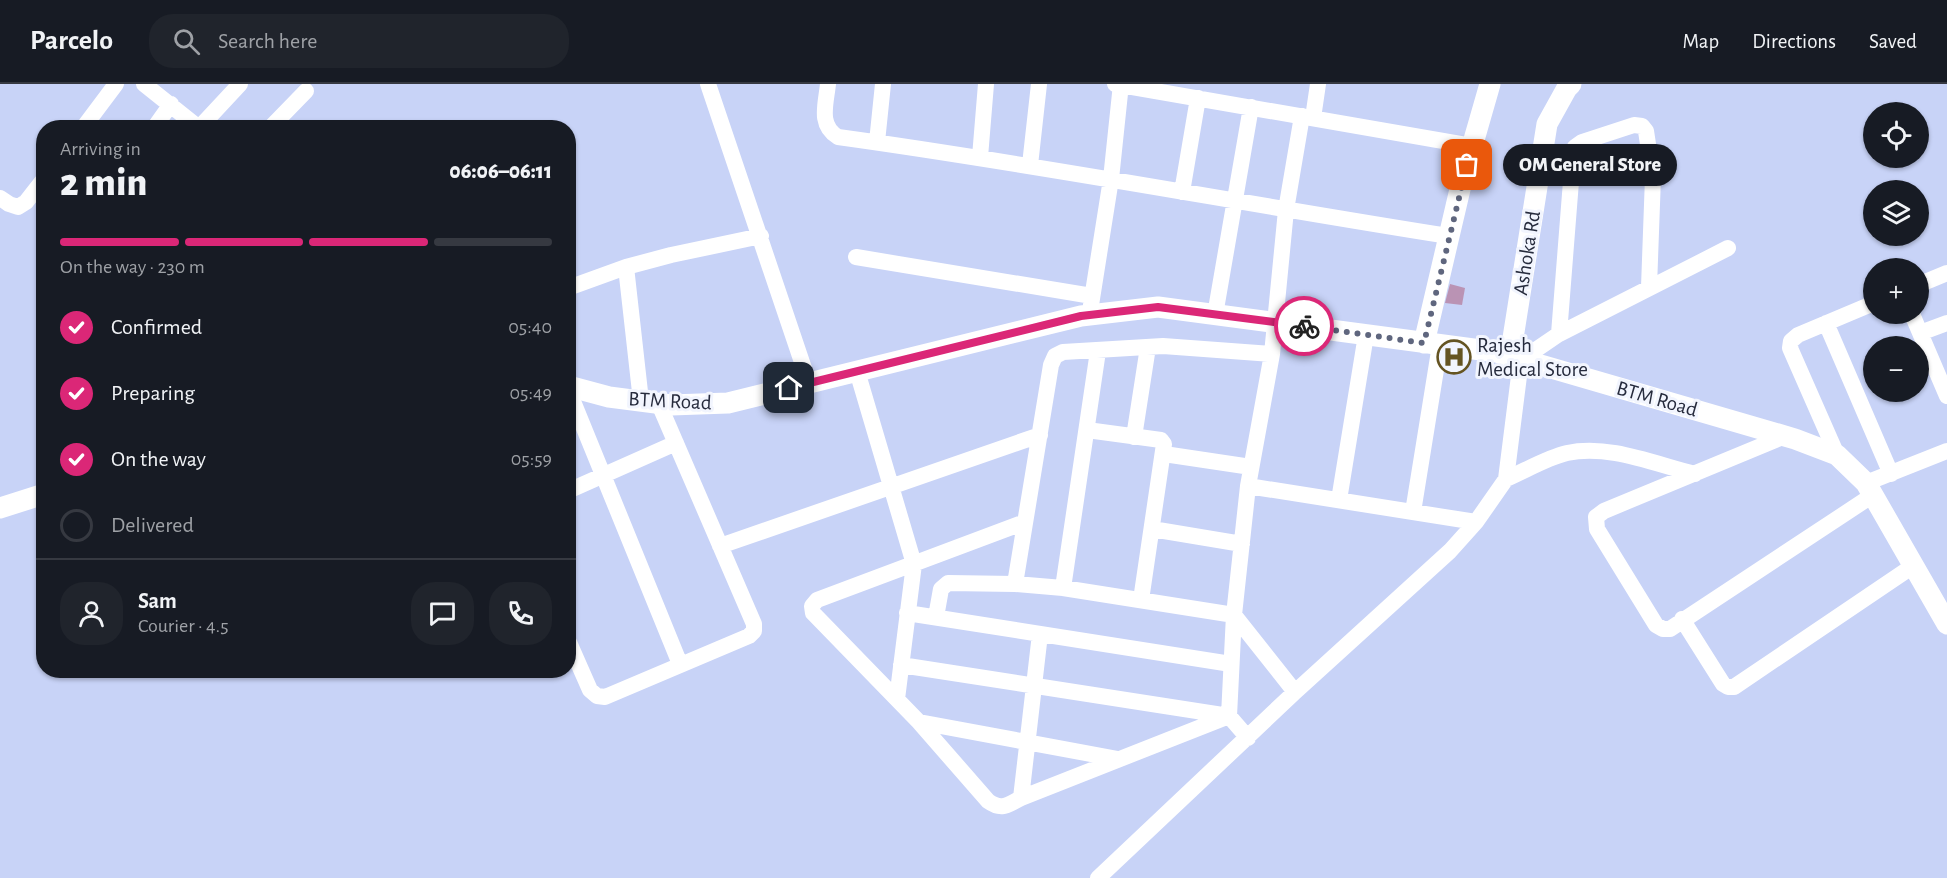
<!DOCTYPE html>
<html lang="en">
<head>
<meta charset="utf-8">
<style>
	:root { --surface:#171b24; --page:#20242c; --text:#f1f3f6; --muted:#9ea1a6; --line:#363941; --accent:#db2777 }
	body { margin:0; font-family:"Alegreya Sans",sans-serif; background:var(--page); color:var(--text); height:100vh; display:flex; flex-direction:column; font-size:22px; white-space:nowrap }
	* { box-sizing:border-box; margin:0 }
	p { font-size:20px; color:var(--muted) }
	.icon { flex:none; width:33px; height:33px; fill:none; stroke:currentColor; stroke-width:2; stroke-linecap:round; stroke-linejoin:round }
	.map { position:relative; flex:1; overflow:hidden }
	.drawer { position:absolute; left:36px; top:36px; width:540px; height:558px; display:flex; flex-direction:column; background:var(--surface); border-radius:24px; box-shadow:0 2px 4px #0004 }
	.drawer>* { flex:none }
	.tools { position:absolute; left:1863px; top:18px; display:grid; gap:12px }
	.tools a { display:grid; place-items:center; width:66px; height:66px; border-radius:50%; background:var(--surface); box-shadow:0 2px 4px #0004; font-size:30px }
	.pin { position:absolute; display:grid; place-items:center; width:51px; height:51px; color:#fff; margin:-26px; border-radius:12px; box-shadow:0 3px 9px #0006 }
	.courier { position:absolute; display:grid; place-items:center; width:60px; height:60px; margin:-30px; border:4px solid #db2777; border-radius:50%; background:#fff; color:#222; box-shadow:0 2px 8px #0007 }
	.bubble { position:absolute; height:42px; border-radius:21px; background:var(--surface); box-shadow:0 2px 4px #0004; font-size:20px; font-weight:800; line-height:42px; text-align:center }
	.headline em { font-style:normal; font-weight:800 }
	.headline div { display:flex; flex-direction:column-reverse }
	.headline { display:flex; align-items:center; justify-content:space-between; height:102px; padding:0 24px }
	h1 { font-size:39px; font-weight:800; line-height:45px }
	.bar { display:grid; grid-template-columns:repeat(4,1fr); gap:9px 6px; align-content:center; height:72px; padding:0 24px }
	.bar i { height:8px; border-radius:4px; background:var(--line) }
	.bar .selected { background:var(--accent) }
	.bar p { grid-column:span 4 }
	.line { display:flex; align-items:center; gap:15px; padding:0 24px; border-top:2px solid var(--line) }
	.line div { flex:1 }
	.round { display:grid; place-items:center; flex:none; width:63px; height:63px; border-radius:24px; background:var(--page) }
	ol { padding:0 24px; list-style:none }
	li { display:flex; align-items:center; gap:18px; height:66px }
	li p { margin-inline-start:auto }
	li .icon { padding:6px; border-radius:50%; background:var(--accent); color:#fff; stroke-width:4 }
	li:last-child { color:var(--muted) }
	li i { width:33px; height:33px; border:3px solid var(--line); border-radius:50% }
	header { display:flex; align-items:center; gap:36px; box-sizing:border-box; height:84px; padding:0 30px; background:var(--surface); border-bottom:2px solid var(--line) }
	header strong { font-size:28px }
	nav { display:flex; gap:33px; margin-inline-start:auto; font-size:21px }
	.search { width:420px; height:54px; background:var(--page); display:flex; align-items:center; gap:15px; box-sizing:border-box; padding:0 21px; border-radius:24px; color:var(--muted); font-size:22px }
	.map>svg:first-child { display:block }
</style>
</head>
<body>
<header>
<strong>Parcelo</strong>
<div class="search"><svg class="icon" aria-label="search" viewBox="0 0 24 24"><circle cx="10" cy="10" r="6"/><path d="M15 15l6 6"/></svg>Search here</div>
<nav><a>Map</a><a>Directions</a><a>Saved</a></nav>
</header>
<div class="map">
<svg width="1947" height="794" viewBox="0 0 1947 794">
	<rect width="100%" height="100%" fill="#c8d3f7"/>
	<path fill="#ba93b4" d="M 1450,200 L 1465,204 L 1462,221 L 1445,219 Z"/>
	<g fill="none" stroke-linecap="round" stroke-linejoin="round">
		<path stroke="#fff" stroke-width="16" d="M 144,0 L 199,44
			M 708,0 L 809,299
			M 828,0 C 826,20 818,41 838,53 C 1042,81 1245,120 1449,152
			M 1115,0 L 1472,62
			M 1313,34 L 1318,0
			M 83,44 L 116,0
			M 154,44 L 171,20
			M 199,44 L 240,0
			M 270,44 L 306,7
			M 877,58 L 883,0
			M 980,73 L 986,0
			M 1030,81 L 1039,0
			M 1182,108 L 1198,14
			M 0,114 L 9,120 L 18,123 L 26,118 L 44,95
			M 856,173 L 1092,212
			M 626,183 L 641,317
			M 1918,201 L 1947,189
			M 568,204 L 626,183 L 671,171 L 761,152
			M 1091,221 L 1111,95 L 1121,0
			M 1912,230 L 1947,312
			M 1215,231 L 1251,23
			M 1826,239 L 1891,390
			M 1920,249 L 1947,239
			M 1559,250 L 1573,72 L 1575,63 L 1582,58 L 1634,41 L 1642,42 L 1646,47 L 1653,93 L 1649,203
			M 857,287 L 914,480 L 897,615
			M 568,305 L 680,580
			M 1087,346 L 1161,356 L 1164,360 L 1141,516
			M 1785,352 L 1604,427 L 1596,433 L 1597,445 L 1656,541 L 1663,545 L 1670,545 L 1873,411
			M 1134,353 L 1148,263
			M 1164,370 L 1251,383
			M 1837,371 L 1790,264 L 1791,257 L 1798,251 L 1874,219
			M 1506,395 C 1525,387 1546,374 1567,369 C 1609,360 1654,380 1695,390
			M 1866,399 L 1947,367
			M 1248,402 L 1476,438
			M 568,407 L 676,359
			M 1339,416 L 1366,251
			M 1413,428 L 1440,261
			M 1025,438 L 817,516 L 812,522 L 813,529 L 919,638 L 988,717 C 1002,727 1007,721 1021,714 L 1229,632
			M 1152,445 L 1242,460
			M 720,462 L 1040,351
			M 1015,500 L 1051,281 L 1055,272 L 1063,268 L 1163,262 L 1272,270
			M 1063,504 L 1098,267
			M 907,529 L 1231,580
			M 936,533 L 941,505 L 948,499 L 1015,500 L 1063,504 L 1234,531 L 1295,608
			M 1682,535 L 1723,600 L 1728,603 L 1734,603 L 1913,482
			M 568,556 L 590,606 L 597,612 L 605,613 L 749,552 L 754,547 L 754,540 L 659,320
			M 901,581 L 1229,632 L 1248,654
			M 1229,632 L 1234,531 L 1248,402 L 1272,270 L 1286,126 L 1302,32
			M 919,638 L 1118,675
			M 1021,714 L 1040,550
			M 1098,794 L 1295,608 L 1450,467 L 1476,438 L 1506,395 L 1521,276 L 1559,250 L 1728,164"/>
		<path stroke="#fff" stroke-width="21" d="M 1424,259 L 1461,101 L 1490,0
			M 1510,273 L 1547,40 L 1567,4 L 1571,0
			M 568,302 L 609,313 L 671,321 L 728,319 L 1081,232 L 1158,223 L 1496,268 L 1795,355 L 1837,371 L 1866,399 L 1947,540
			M 0,424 L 44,410"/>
	</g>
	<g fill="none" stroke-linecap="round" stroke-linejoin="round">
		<path stroke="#5f667e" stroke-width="6" stroke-dasharray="0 10.8" d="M 1304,242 L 1424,259 L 1467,81"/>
		<path stroke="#db2777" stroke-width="8" d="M 789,304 L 1081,232 L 1158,223 L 1304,242"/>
	</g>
	<defs>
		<symbol id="hospital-ring" viewBox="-11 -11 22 22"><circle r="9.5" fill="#f2f5fe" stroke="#655422" stroke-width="1.5"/><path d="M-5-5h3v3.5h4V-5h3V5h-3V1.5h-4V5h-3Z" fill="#655422"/></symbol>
	</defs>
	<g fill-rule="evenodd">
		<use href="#hospital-ring" x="1435" y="254" width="38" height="38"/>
	</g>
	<g text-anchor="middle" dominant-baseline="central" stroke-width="6" stroke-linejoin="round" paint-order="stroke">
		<g font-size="21" fill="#262b3d" stroke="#f2f5fe">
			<text transform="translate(1527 169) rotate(-81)">Ashoka Rd</text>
			<text transform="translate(1657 315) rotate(16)">BTM Road</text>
			<text transform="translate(670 317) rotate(3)">BTM Road</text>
		</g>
		<g font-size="21" fill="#262b3d" stroke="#f2f5fe" text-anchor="start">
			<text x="1477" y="261">Rajesh<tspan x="1477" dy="24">Medical Store</tspan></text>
		</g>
	</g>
</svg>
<div class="tools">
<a><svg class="icon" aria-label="locate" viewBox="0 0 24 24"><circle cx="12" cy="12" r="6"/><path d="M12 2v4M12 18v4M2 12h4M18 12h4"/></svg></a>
<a><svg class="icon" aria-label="layers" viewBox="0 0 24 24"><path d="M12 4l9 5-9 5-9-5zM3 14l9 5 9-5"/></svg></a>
<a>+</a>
<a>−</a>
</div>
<div class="pin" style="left:1467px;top:81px;background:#ea580c"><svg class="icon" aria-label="bag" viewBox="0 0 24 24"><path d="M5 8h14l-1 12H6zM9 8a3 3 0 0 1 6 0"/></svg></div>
<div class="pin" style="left:789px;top:304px;background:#1f2937"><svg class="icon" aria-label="home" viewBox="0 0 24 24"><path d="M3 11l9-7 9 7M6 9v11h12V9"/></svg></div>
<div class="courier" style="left:1304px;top:242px"><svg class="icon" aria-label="bike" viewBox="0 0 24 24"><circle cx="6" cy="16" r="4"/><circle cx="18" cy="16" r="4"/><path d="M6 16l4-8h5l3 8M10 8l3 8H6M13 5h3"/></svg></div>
<div class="bubble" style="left:1503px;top:60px;width:174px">OM General Store</div>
<section class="drawer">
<div class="headline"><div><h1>2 min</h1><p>Arriving in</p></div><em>06:06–06:11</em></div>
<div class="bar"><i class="selected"></i><i class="selected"></i><i class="selected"></i><i></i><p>On the way · 230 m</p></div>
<ol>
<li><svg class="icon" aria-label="check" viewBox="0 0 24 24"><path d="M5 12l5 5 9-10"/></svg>Confirmed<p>05:40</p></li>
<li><svg class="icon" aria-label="check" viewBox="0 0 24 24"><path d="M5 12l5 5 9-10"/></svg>Preparing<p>05:49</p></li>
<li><svg class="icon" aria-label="check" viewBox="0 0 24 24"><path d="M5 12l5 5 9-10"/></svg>On the way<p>05:59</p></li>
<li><i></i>Delivered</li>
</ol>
<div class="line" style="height:108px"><a class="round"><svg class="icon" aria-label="person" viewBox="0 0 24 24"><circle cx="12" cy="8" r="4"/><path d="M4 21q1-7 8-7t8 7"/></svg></a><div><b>Sam</b><p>Courier · 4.5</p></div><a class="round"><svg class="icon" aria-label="chat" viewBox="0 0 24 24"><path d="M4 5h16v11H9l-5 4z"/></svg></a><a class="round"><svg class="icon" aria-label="phone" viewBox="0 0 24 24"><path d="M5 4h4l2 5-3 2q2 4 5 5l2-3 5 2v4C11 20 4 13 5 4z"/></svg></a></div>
</section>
</div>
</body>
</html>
